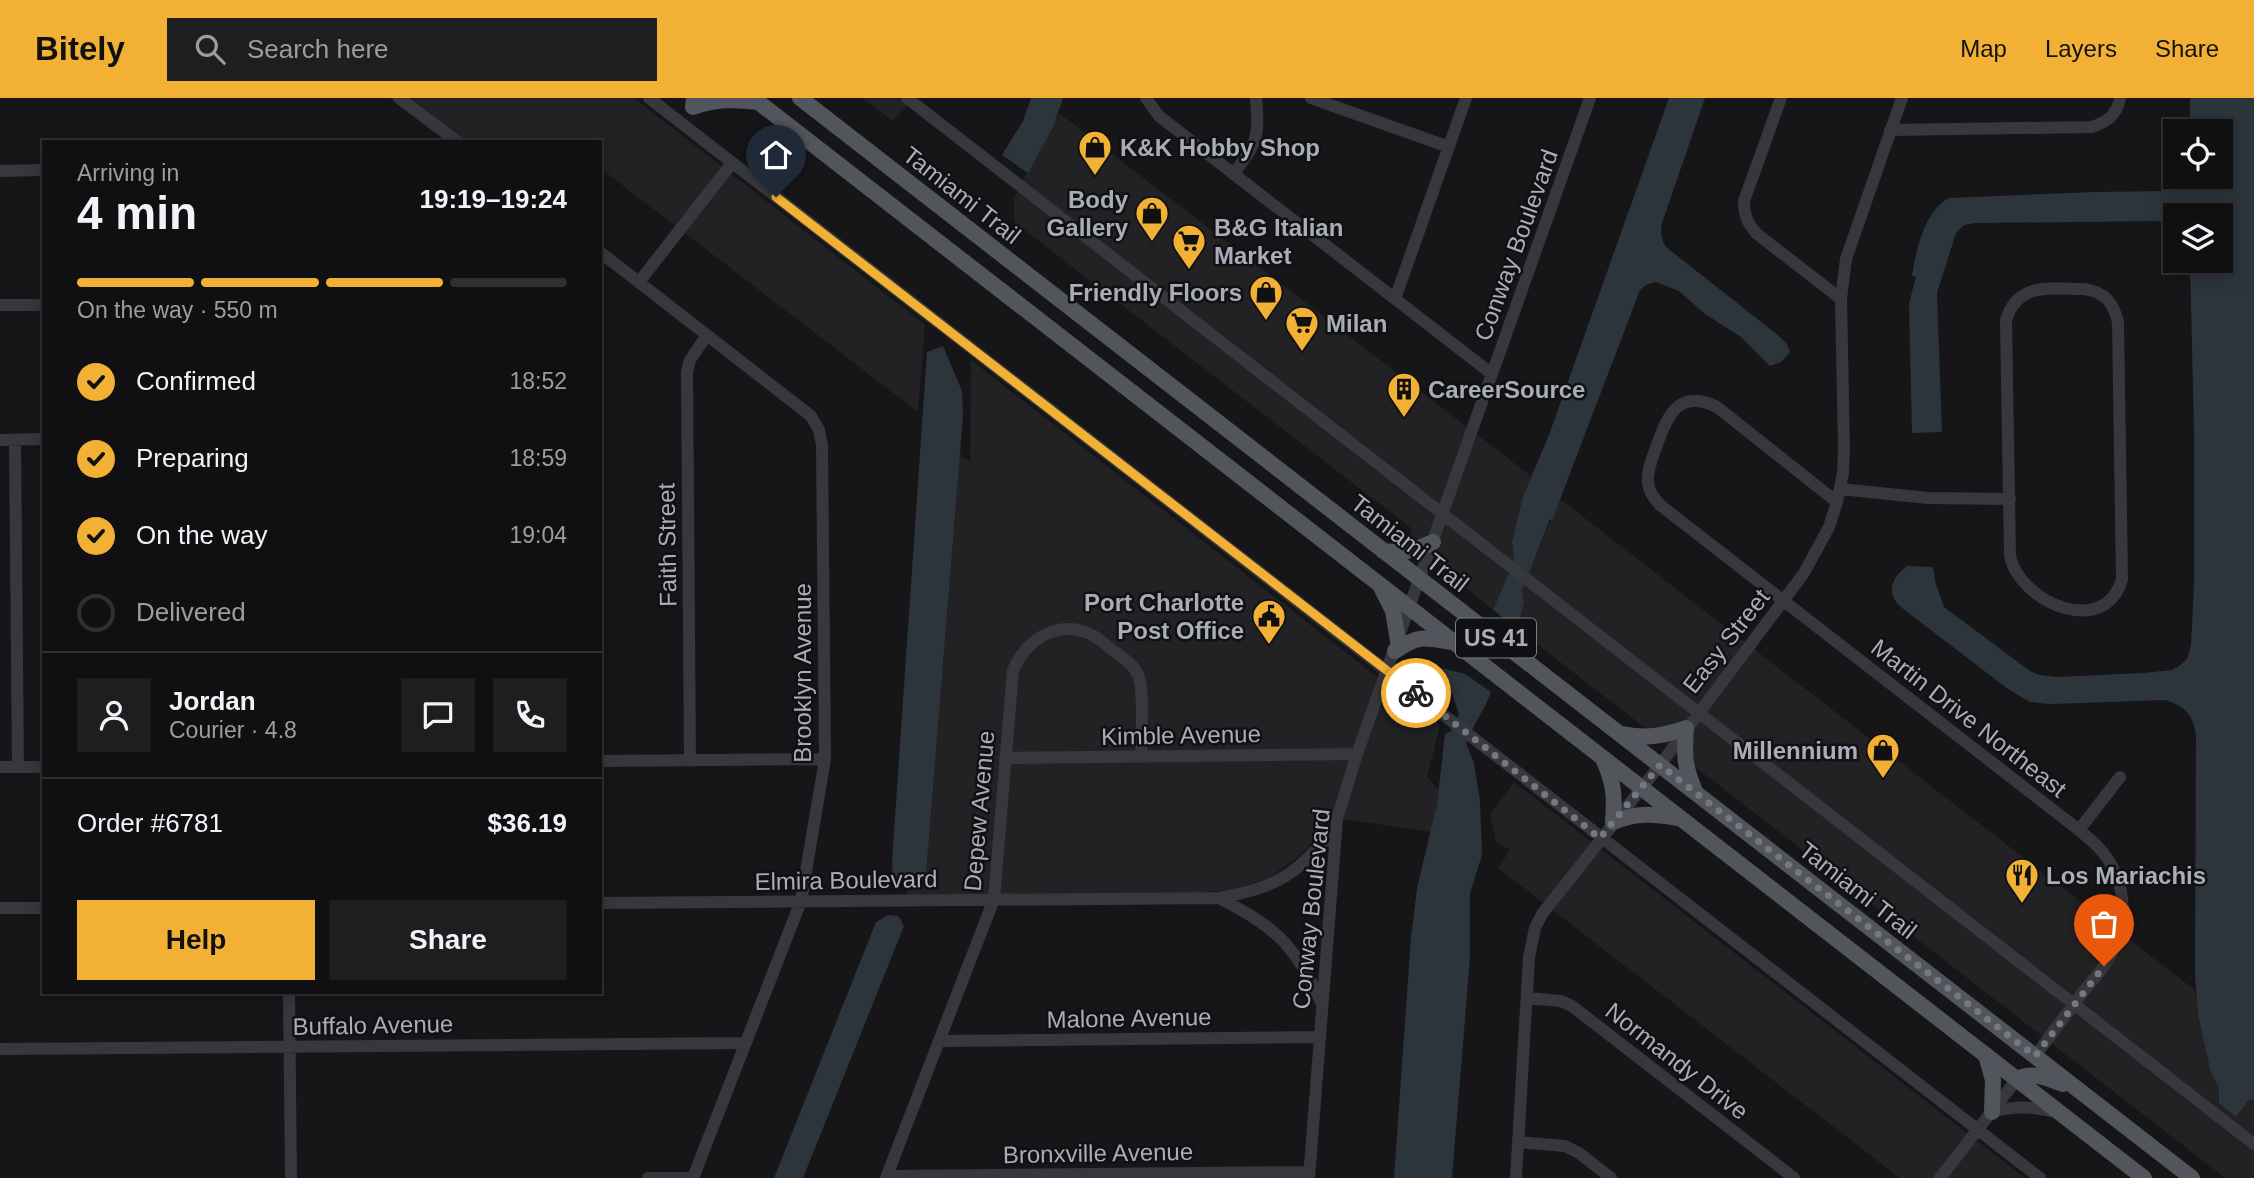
<!DOCTYPE html>
<html lang="en">
<head>
<meta charset="utf-8">
<style>
	:root { --surface:#101012; --page:#1e1e20; --text:#f1f3f6; --muted:#9c9d9f; --line:#303032; --accent:#f2b134 }
	body { margin:0; font-family:Helvetica,sans-serif; background:var(--page); color:var(--text); height:100vh; display:flex; flex-direction:column; font-size:26px; white-space:nowrap }
	* { box-sizing:border-box; margin:0 }
	p { font-size:23px; color:var(--muted) }
	.icon { flex:none; width:38px; height:38px; fill:none; stroke:currentColor; stroke-width:2; stroke-linecap:round; stroke-linejoin:round }
	.map { position:relative; flex:1; overflow:hidden }
	.panel { position:absolute; left:42px; top:42px; width:560px; height:854px; display:flex; flex-direction:column; background:var(--surface); border-radius:0px; box-shadow:0 4px 18px #0003,0 0 0 2px var(--line) }
	.panel>* { flex:none }
	.tools { position:absolute; left:2163px; top:21px; display:grid; gap:14px }
	.tools a { display:grid; place-items:center; width:70px; height:70px; border-radius:0px; background:var(--surface); box-shadow:0 4px 18px #0003,0 0 0 2px var(--line); font-size:35px }
	.pin { position:absolute; display:grid; place-items:center; width:60px; height:60px; color:#fff; margin:-72px -30px; border-radius:50% 50% 50% 0; rotate:-45deg; box-shadow:0 0 7px #0007 }
	.pin .icon { rotate:45deg }
	.courier { position:absolute; display:grid; place-items:center; width:70px; height:70px; margin:-35px; border:5px solid #f2b134; border-radius:50%; background:#fff; color:#222; box-shadow:0 2px 9px #0007 }
	.head em { font-style:normal; font-weight:700 }
	.head div { display:flex; flex-direction:column-reverse }
	.head { display:flex; align-items:center; justify-content:space-between; height:119px; padding:0 35px }
	h1 { font-size:46px; font-weight:700; line-height:52px }
	.bar { display:grid; grid-template-columns:repeat(4,1fr); gap:10px 7px; align-content:center; height:84px; padding:0 35px }
	.bar i { height:9px; border-radius:5px; background:var(--line) }
	.bar .selected { background:var(--accent) }
	.bar p { grid-column:span 4 }
	.line { display:flex; align-items:center; gap:18px; padding:0 35px; border-top:2px solid var(--line) }
	.line div { flex:1 }
	.round { display:grid; place-items:center; flex:none; width:74px; height:74px; border-radius:0px; background:var(--page) }
	ol { padding:0 35px; list-style:none }
	li { display:flex; align-items:center; gap:21px; height:77px }
	li p { margin-inline-start:auto }
	li .icon { padding:7px; border-radius:50%; background:var(--accent); color:#111; stroke-width:4 }
	li:last-child { color:var(--muted) }
	li i { width:38px; height:38px; border:4px solid var(--line); border-radius:50% }
	.action { display:flex; gap:14px; margin-top:auto; padding:14px 35px }
	.action a { flex:1; height:80px; border-radius:0px; background:var(--accent); color:#111; font-size:28px; font-weight:700; line-height:80px; text-align:center }
	.action a+a { background:var(--page); color:var(--text) }
	header { display:flex; align-items:center; gap:42px; box-sizing:border-box; height:98px; padding:0 35px; background:var(--accent); color:#111 }
	header strong { font-size:33px }
	nav { display:flex; gap:38px; margin-inline-start:auto; font-size:24px }
	.search { width:490px; height:63px; background:var(--page); display:flex; align-items:center; gap:18px; box-sizing:border-box; padding:0 24px; border-radius:0px; color:var(--muted); font-size:26px }
	.map>svg:first-child { display:block }
</style>
</head>
<body>
<header>
<strong>Bitely</strong>
<div class="search"><svg class="icon" aria-label="search" viewBox="0 0 24 24"><circle cx="10" cy="10" r="6"/><path d="M15 15l6 6"/></svg>Search here</div>
<nav><a>Map</a><a>Layers</a><a>Share</a></nav>
</header>
<div class="map">
<svg width="2254" height="1080" viewBox="0 0 2254 1080">
	<rect width="100%" height="100%" fill="#161618"/>
	<path fill="#222225" d="M 389,0 L 634,0 L 925,227 L 918,314 L 600,70 L 600,44 L 446,44 Z
		M 862,0 L 914,0 L 893,23 Z
		M 1059,15 L 1531,378 L 1523,398 L 1512,444 L 1514,463 L 1493,512 L 1410,443 L 1411,430 L 1014,124 L 1014,99 Z
		M 971,262 L 1440,628 L 1427,679 L 1439,693 L 1432,734 L 1328,719 L 1319,737 L 1300,758 L 1268,780 L 1234,791 L 1199,795 L 906,797 L 908,782 L 926,777 L 960,357 L 970,364 Z
		M 1560,401 L 2196,893 L 2198,917 L 2211,974 L 2219,990 L 2219,1005 L 2236,1019 L 2248,1003 L 2254,1001 L 2254,1080 L 2225,1080 L 1515,529 L 1519,524 L 1524,504 L 1522,493 L 1528,474 Z
		M 1514,684 L 2025,1080 L 1900,1080 L 1498,770 L 1510,752 L 1496,744 L 1490,716 Z"/>
	<path fill="#2c353c" d="M 1031,0 L 1063,0 L 1053,29 L 1028,75 L 1002,57 L 1023,23 Z
		M 1669,0 L 1705,0 L 1662,125 C 1660,135 1661,141 1666,149 L 1779,238 L 1787,246 L 1790,254 L 1781,264 L 1770,268 L 1741,239 L 1705,216 L 1679,193 L 1656,184 L 1646,187 L 1640,192 L 1553,420 L 1549,423 L 1522,493 L 1524,504 L 1519,524 L 1515,529 L 1493,512 L 1514,463 L 1512,444 L 1523,398 L 1549,337 Z
		M 2190,0 L 2254,0 L 2254,1001 L 2248,1003 L 2236,1019 L 2219,1005 L 2219,990 L 2211,975 L 2198,917 L 2195,876 L 2196,637 C 2193,616 2185,608 2165,602 L 2050,606 L 2030,604 L 2008,591 L 1902,510 C 1885,496 1891,480 1907,468 L 1933,469 L 1935,483 L 1944,509 L 2030,573 L 2039,577 L 2058,579 L 2144,575 L 2172,572 L 2179,568 L 2187,561 L 2191,547 L 2194,488 L 2194,333 L 2190,163 L 2221,163 L 2221,117 L 2175,117 L 2175,128 L 2157,123 L 1976,125 L 1964,127 L 1956,135 L 1937,195 L 1942,334 L 1912,335 L 1909,206 L 1916,178 L 1912,178 C 1916,153 1924,113 1949,100 L 2095,94 L 2170,93 L 2177,91 L 2187,79 L 2221,79 L 2221,33 L 2190,33 Z
		M 943,248 L 962,293 L 963,319 L 926,777 L 908,782 L 893,779 L 892,763 L 927,254 Z
		M 1442,570 L 1465,576 L 1491,594 C 1484,613 1473,627 1466,645 L 1474,665 L 1480,703 L 1482,757 L 1470,795 L 1470,859 L 1452,1080 L 1394,1080 L 1411,839 L 1417,790 L 1437,706 L 1445,636 L 1451,633 L 1459,616 L 1451,592 L 1437,579 Z
		M 888,817 L 898,818 L 904,828 L 803,1080 L 774,1080 L 876,824 Z"/>
	<g fill="none" stroke-linecap="round" stroke-linejoin="round">
		<path stroke="#37383d" stroke-width="12" d="M 399,0 L 458,44
			M 649,0 L 2040,1080
			M 907,0 L 2254,1046
			M 1146,0 L 1159,18 L 1492,276
			M 1311,0 L 1449,49
			M 1781,0 L 1744,103 C 1744,117 1747,125 1757,136 L 1841,201
			M 1890,32 L 2092,29 C 2107,24 2117,17 2120,0
			M 0,73 L 44,72
			M 1233,76 C 1257,46 1260,38 1256,0
			M 600,154 L 811,318 L 819,332 L 822,347 L 825,661 L 801,803 L 693,1080
			M 639,184 L 732,65
			M 2084,191 C 2105,194 2113,204 2118,224 L 2122,481 C 2105,541 2020,505 2010,458 L 2006,222 C 2018,183 2052,191 2084,191 Z
			M 1395,201 L 1466,0
			M 0,207 L 44,207
			M 0,342 L 44,341
			M 15,342 L 18,669
			M 1840,391 L 1928,400 L 2010,401
			M 1837,404 L 1717,309 C 1680,291 1668,315 1657,347 C 1653,359 1647,371 1648,384 C 1649,394 1654,400 1660,407 L 2079,732 C 2086,738 2093,743 2099,750 C 2125,778 2130,821 2112,855 C 2104,871 2091,884 2080,898 C 2065,918 2050,938 2035,958
			M 1005,660 L 1357,656
			M 600,663 L 825,661
			M 690,663 L 687,274 L 690,262 L 707,237
			M 0,669 L 44,669
			M 2079,732 L 2120,679
			M 1219,800 C 1275,829 1294,845 1321,904
			M 600,805 L 1219,800 C 1251,794 1279,787 1304,764 C 1315,753 1323,743 1336,734
			M 0,810 L 44,810
			M 289,894 L 291,1080
			M 1527,900 L 1561,903 L 1572,908 L 1794,1080
			M 939,943 L 1320,939
			M 0,951 L 746,945
			M 1992,1014 C 2017,1007 2031,1009 2056,1014
			M 1518,1044 L 1565,1048 L 1579,1055 L 1611,1080
			M 887,1078 L 1309,1074
			M 648,1080 L 694,1080
			M 886,1080 L 994,801 L 1013,572 C 1026,543 1055,522 1088,535 C 1098,539 1106,547 1115,554 C 1123,560 1133,566 1138,577 C 1145,593 1141,639 1141,658
			M 1309,1080 L 1337,721 L 1357,656 L 1590,0
			M 1516,1080 L 1529,859 L 1535,830 L 1542,816 L 1660,667 L 1804,475 L 1829,429 L 1837,404 L 1843,375 L 1844,351 L 1841,201 L 1846,161 L 1902,0
			M 1940,1080 L 2017,981"/>
		<path stroke="#53555c" stroke-width="16" d="M 694,0 L 693,9 C 716,1 734,1 758,4
			M 753,0 L 2144,1080
			M 800,0 L 2192,1080
			M 1383,453 C 1403,455 1415,453 1433,444
			M 1382,491 L 1393,513 L 1398,543
			M 1395,553 C 1417,537 1425,539 1451,544
			M 1622,636 C 1647,641 1663,638 1686,630 C 1684,658 1684,667 1695,693
			M 1603,661 C 1614,685 1615,697 1613,724 C 1638,714 1653,716 1679,720
			M 1986,957 L 1993,982 L 1992,1014
			M 2017,981 C 2033,973 2047,980 2063,986"/>
	</g>
	<g fill="none" stroke-linecap="round" stroke-linejoin="round">
		<path stroke="#757880" stroke-width="7" stroke-dasharray="0 12.6" d="M 1416,595 L 1600,740 L 1660,667 L 2035,958 L 2104,868"/>
		<path stroke="#f2b134" stroke-width="9" d="M 776,99 L 1416,595"/>
	</g>
	<defs>
		<symbol id="shop-pin" viewBox="-11 -11 22 30"><path d="M0 17L-7.5 6A9.5 9.5 0 1 1 7.5 6Z" fill="#f2b134" stroke="#111113"/><path d="M-5-2.5h2.3a2.7 3.5 0 0 1 5.4 0H5L5.5 6h-11ZM-1.5-2.5h3a1.5 2.3 0 0 0-3 0Z" fill="#111"/></symbol>
		<symbol id="supermarket-pin" viewBox="-11 -11 22 30"><path d="M0 17L-7.5 6A9.5 9.5 0 1 1 7.5 6Z" fill="#f2b134" stroke="#111113"/><path d="M-6-5.5h2.5l.6 2H6L4.5 2H-2.5L-4.4-4H-6ZM-1.5 3.2a1.3 1.3 0 1 0 .1 0ZM3 3.2a1.3 1.3 0 1 0 .1 0Z" fill="#111"/></symbol>
		<symbol id="building-pin" viewBox="-11 -11 22 30"><path d="M0 17L-7.5 6A9.5 9.5 0 1 1 7.5 6Z" fill="#f2b134" stroke="#111113"/><path d="M-4-6H4V6H1V3H-1V6H-4ZM-2.5-4.3h1.7v1.8h-1.7ZM.8-4.3h1.7v1.8H.8ZM-2.5-1h1.7V.8h-1.7ZM.8-1h1.7V.8H.8Z" fill="#111"/></symbol>
		<symbol id="civic-pin" viewBox="-11 -11 22 30"><path d="M0 17L-7.5 6A9.5 9.5 0 1 1 7.5 6Z" fill="#f2b134" stroke="#111113"/><path d="M-.6-6.5H3V-4.5H.6V-3L4-1V1h2V6H-6V1h2V-1L-.6-3ZM-1.2 2.5V6h2.4V2.5Z" fill="#111"/></symbol>
		<symbol id="restaurant-pin" viewBox="-11 -11 22 30"><path d="M0 17L-7.5 6A9.5 9.5 0 1 1 7.5 6Z" fill="#f2b134" stroke="#111113"/><path d="M-5-6h1v4h1v-4h1v4h1v-4h1v5L-1.5 .5V6h-2V.5L-5-1ZM5-6V6H3V1.5H1.5Q1.5-4 5-6Z" fill="#111"/></symbol>
	</defs>
	<g fill-rule="evenodd">
		<use href="#shop-pin" x="1076" y="30" width="38" height="52"/>
		<use href="#shop-pin" x="1133" y="96" width="38" height="52"/>
		<use href="#supermarket-pin" x="1170" y="124" width="38" height="52"/>
		<use href="#shop-pin" x="1247" y="175" width="38" height="52"/>
		<use href="#supermarket-pin" x="1283" y="206" width="38" height="52"/>
		<use href="#building-pin" x="1385" y="272" width="38" height="52"/>
		<use href="#civic-pin" x="1250" y="499" width="38" height="52"/>
		<use href="#shop-pin" x="1864" y="633" width="38" height="52"/>
		<use href="#restaurant-pin" x="2003" y="758" width="38" height="52"/>
	</g>
	<g text-anchor="middle" dominant-baseline="central" stroke-width="5" stroke-linejoin="round" paint-order="stroke">
		<rect fill="#111113" stroke="#7b7e86" stroke-width="2" x="1456" y="520.5" width="80" height="39" rx="5"/>
		<g font-size="23" font-weight="bold" fill="#a8adb8">
			<text x="1496" y="540">US 41</text>
		</g>
		<g font-size="24" font-weight="bold" fill="#a8adb8" stroke="#111113" text-anchor="start">
			<text x="1120" y="49">K&amp;K Hobby Shop</text>
			<text x="1128" y="101" text-anchor="end">Body<tspan x="1128" dy="28">Gallery</tspan></text>
			<text x="1214" y="129">B&amp;G Italian<tspan x="1214" dy="28">Market</tspan></text>
			<text x="1242" y="194" text-anchor="end">Friendly Floors</text>
			<text x="1326" y="225">Milan</text>
			<text x="1428" y="291">CareerSource</text>
			<text x="1244" y="504" text-anchor="end">Port Charlotte<tspan x="1244" dy="28">Post Office</tspan></text>
			<text x="1858" y="652" text-anchor="end">Millennium</text>
			<text x="2046" y="777">Los Mariachis</text>
		</g>
		<g font-size="24" fill="#a8adb8" stroke="#111113">
			<text transform="translate(962 97) rotate(38)">Tamiami Trail</text>
			<text transform="translate(1516 147) rotate(-70)">Conway Boulevard</text>
			<text transform="translate(1410 445) rotate(38)">Tamiami Trail</text>
			<text transform="translate(667 447) rotate(-91)">Faith Street</text>
			<text transform="translate(1726 543) rotate(-52)">Easy Street</text>
			<text transform="translate(802 575) rotate(-90)">Brooklyn Avenue</text>
			<text transform="translate(1969 620) rotate(38)">Martin Drive Northeast</text>
			<text transform="translate(1181 637) rotate(-1)">Kimble Avenue</text>
			<text transform="translate(979 713) rotate(-85)">Depew Avenue</text>
			<text transform="translate(846 782) rotate(-1)">Elmira Boulevard</text>
			<text transform="translate(1858 792) rotate(38)">Tamiami Trail</text>
			<text transform="translate(1311 811) rotate(-84)">Conway Boulevard</text>
			<text transform="translate(1129 920) rotate(-1)">Malone Avenue</text>
			<text transform="translate(373 927) rotate(-1)">Buffalo Avenue</text>
			<text transform="translate(1677 963) rotate(38)">Normandy Drive</text>
			<text transform="translate(1098 1055) rotate(-1)">Bronxville Avenue</text>
		</g>
	</g>
</svg>
<div class="tools">
<a><svg class="icon" aria-label="locate" viewBox="0 0 24 24"><circle cx="12" cy="12" r="6"/><path d="M12 2v4M12 18v4M2 12h4M18 12h4"/></svg></a>
<a><svg class="icon" aria-label="layers" viewBox="0 0 24 24"><path d="M12 4l9 5-9 5-9-5zM3 14l9 5 9-5"/></svg></a>
</div>
<div class="pin" style="left:2104px;top:868px;background:#ea580c"><svg class="icon" aria-label="bag" viewBox="0 0 24 24"><path d="M5 8h14l-1 12H6zM9 8a3 3 0 0 1 6 0"/></svg></div>
<div class="pin" style="left:776px;top:99px;background:#1f2937"><svg class="icon" aria-label="home" viewBox="0 0 24 24"><path d="M3 11l9-7 9 7M6 9v11h12V9"/></svg></div>
<div class="courier" style="left:1416px;top:595px"><svg class="icon" aria-label="bike" viewBox="0 0 24 24"><circle cx="6" cy="16" r="4"/><circle cx="18" cy="16" r="4"/><path d="M6 16l4-8h5l3 8M10 8l3 8H6M13 5h3"/></svg></div>
<section class="panel">
<div class="head"><div><h1>4 min</h1><p>Arriving in</p></div><em>19:19–19:24</em></div>
<div class="bar"><i class="selected"></i><i class="selected"></i><i class="selected"></i><i></i><p>On the way · 550 m</p></div>
<ol>
<li><svg class="icon" aria-label="check" viewBox="0 0 24 24"><path d="M5 12l5 5 9-10"/></svg>Confirmed<p>18:52</p></li>
<li><svg class="icon" aria-label="check" viewBox="0 0 24 24"><path d="M5 12l5 5 9-10"/></svg>Preparing<p>18:59</p></li>
<li><svg class="icon" aria-label="check" viewBox="0 0 24 24"><path d="M5 12l5 5 9-10"/></svg>On the way<p>19:04</p></li>
<li><i></i>Delivered</li>
</ol>
<div class="line" style="height:126px"><a class="round"><svg class="icon" aria-label="person" viewBox="0 0 24 24"><circle cx="12" cy="8" r="4"/><path d="M4 21q1-7 8-7t8 7"/></svg></a><div><b>Jordan</b><p>Courier · 4.8</p></div><a class="round"><svg class="icon" aria-label="chat" viewBox="0 0 24 24"><path d="M4 5h16v11H9l-5 4z"/></svg></a><a class="round"><svg class="icon" aria-label="phone" viewBox="0 0 24 24"><path d="M5 4h4l2 5-3 2q2 4 5 5l2-3 5 2v4C11 20 4 13 5 4z"/></svg></a></div>
<div class="line" style="height:91px"><div>Order #6781</div><b>$36.19</b></div>
<div class="action"><a>Help</a><a>Share</a></div>
</section>
</div>
</body>
</html>
